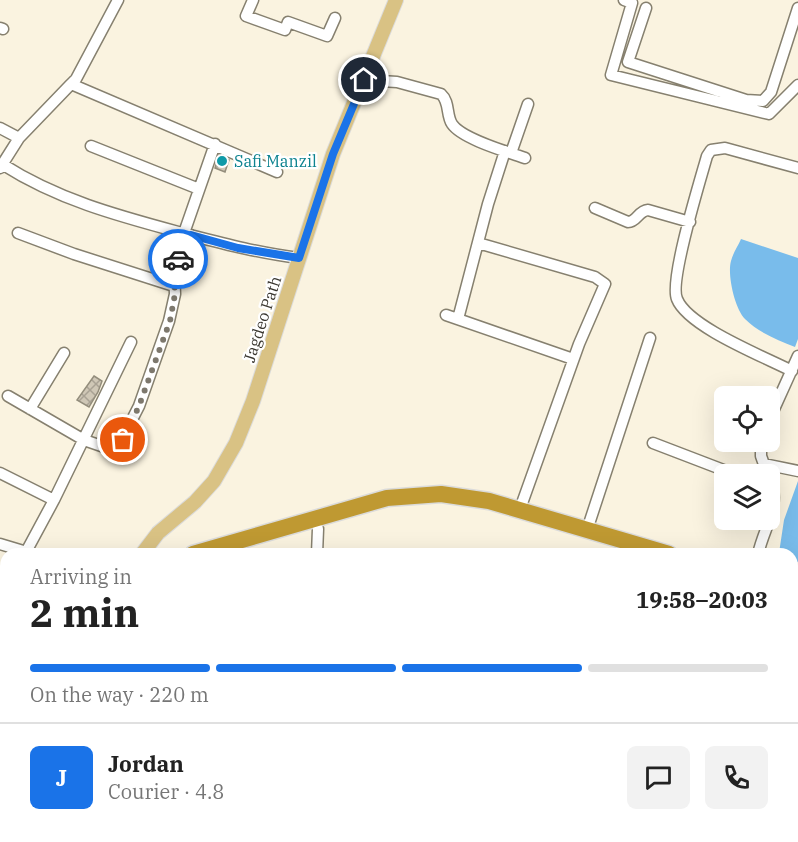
<!DOCTYPE html>
<html lang="en">
<head>
<meta charset="utf-8">
<style>
	:root { --surface:#fff; --page:#f2f2f2; --text:#222; --muted:#767676; --line:#e0e0e0; --accent:#1a73e8 }
	body { margin:0; font-family:"IBM Plex Serif",serif; background:var(--page); color:var(--text); height:100vh; display:flex; flex-direction:column; font-size:22px; white-space:nowrap }
	* { box-sizing:border-box; margin:0 }
	p { font-size:20px; color:var(--muted) }
	.icon { flex:none; width:33px; height:33px; fill:none; stroke:currentColor; stroke-width:2; stroke-linecap:round; stroke-linejoin:round }
	.map { position:relative; flex:1; overflow:hidden }
	.side { position:absolute; left:0px; top:548px; width:798px; height:296px; display:flex; flex-direction:column; background:var(--surface); border-radius:18px 18px 0 0; box-shadow:0 6px 24px #0002 }
	.side>* { flex:none }
	.tools { position:absolute; left:714px; top:386px; display:grid; gap:12px }
	.tools a { display:grid; place-items:center; width:66px; height:66px; border-radius:9px; background:var(--surface); box-shadow:0 6px 24px #0002; font-size:30px }
	.pin { position:absolute; display:grid; place-items:center; width:51px; height:51px; color:#fff; margin:-26px; border:3px solid #fff; border-radius:50%; box-shadow:0 2px 6px #0007 }
	.courier { position:absolute; display:grid; place-items:center; width:60px; height:60px; margin:-30px; border:4px solid #1a73e8; border-radius:50%; background:#fff; color:#222; box-shadow:0 2px 8px #0007 }
	.summary em { font-style:normal; font-weight:800 }
	.summary div { display:flex; flex-direction:column-reverse }
	.summary { display:flex; align-items:center; justify-content:space-between; height:102px; padding:0 30px }
	h1 { font-size:39px; font-weight:800; line-height:45px }
	.bar { display:grid; grid-template-columns:repeat(4,1fr); gap:9px 6px; align-content:center; height:72px; padding:0 30px }
	.bar i { height:8px; border-radius:4px; background:var(--line) }
	.bar .active { background:var(--accent) }
	.bar p { grid-column:span 4 }
	.line { display:flex; align-items:center; gap:15px; padding:0 30px; border-top:2px solid var(--line) }
	.line div { flex:1 }
	.round { display:grid; place-items:center; flex:none; width:63px; height:63px; border-radius:9px; background:var(--page) }
	.map>svg:first-child { display:block }
</style>
</head>
<body>
<div class="map">
<svg width="798" height="842" viewBox="0 0 798 842">
	<defs>
		<pattern id="building-cross-hatch" width="8" height="8" patternUnits="userSpaceOnUse" patternTransform="scale(1.5)"><rect width="8" height="8" fill="#cfc7b6"/><path d="M0 0l8 8M0 8l8-8" fill="none" stroke="#a9a294"/></pattern>
	</defs>
	<rect width="100%" height="100%" fill="#faf3e0"/>
	<path fill="#79bceb" d="M 741,239 L 798,258 L 798,339 L 795,347 C 778,340 759,333 745,319 C 735,309 727,275 731,261 C 733,253 738,246 741,239 Z
		M 798,481 L 798,562 L 792,563 L 792,554 L 779,553 L 784,520 Z"/>
	<path fill="url(#building-cross-hatch)" stroke="#938d7c" stroke-width="1.5" d="M 219,155 L 229,160 L 225,172 L 215,168 Z
		M 94,376 L 102,381 L 98,392 L 89,407 L 77,400 Z"/>
	<g fill="none" stroke-linecap="round" stroke-linejoin="round">
		<defs>
			<path id="minor" d="M 118,0 L 76,79 L 71,84 L 277,172
				M 253,0 L 246,16 L 285,30 L 288,22 L 327,36 L 335,18
				M 624,0 L 632,3 L 611,75 L 769,114 L 798,85
				M 646,8 L 628,62 L 746,100 L 763,101 L 771,92 L 798,8
				M 0,28 L 3,29
				M 364,80 L 397,82 L 441,94 C 450,102 446,115 452,124 C 462,139 508,152 525,158
				M 0,128 L 19,138 L 71,84
				M 91,146 L 199,189
				M 511,153 L 528,104
				M 2,164 C 58,200 119,216 182,233 C 221,243 258,253 299,258
				M 0,168 L 19,138
				M 595,208 L 628,222 C 637,222 638,211 648,210 L 690,222
				M 18,233 L 74,254 L 174,286
				M 184,233 L 215,144
				M 478,243 L 595,277 L 605,284 L 579,344 L 520,509
				M 446,315 L 573,359
				M 458,319 L 488,204 L 505,151
				M 792,371 C 765,357 688,327 677,299 C 669,281 700,181 707,156 L 711,150 L 725,148 L 798,168
				M 8,396 L 84,440 L 116,451 L 139,406 L 169,321 L 175,294 L 174,272 L 191,235
				M 30,409 L 64,353
				M 770,418 L 798,356
				M 761,441 L 761,456 L 766,470
				M 653,443 L 734,474
				M 764,464 L 798,471
				M 0,473 L 54,500
				M 587,530 L 650,338
				M 0,544 L 30,553
				M 26,552 L 54,500 L 131,342
				M 317,554 L 318,529
				M 758,554 C 765,524 781,508 770,477
				M 792,658 L 798,658
				M 0,738 L 6,737
				M 296,837 L 300,842
				M 29,842 L 29,837
				M 226,842 L 227,837
				M 326,842 L 327,837
				M 586,842 L 589,837
				M 732,842 L 733,837"/>
			<path id="major" d="M 142,554 L 158,533 L 195,502 L 214,481 L 236,443 L 253,401 L 333,154 L 396,0"/>
			<path id="highway" d="M 193,554 L 387,498 L 441,494 L 489,501 L 669,554
				M 0,591 L 6,589
				M 792,604 L 798,607"/>
		</defs>
		<use href="#minor" stroke="#86806f" stroke-width="13"/>
		<use href="#major" stroke="#dbdbda" stroke-width="16"/>
		<use href="#highway" stroke="#dbdbda" stroke-width="19"/>
		<use href="#minor" stroke="#fff" stroke-width="10"/>
		<use href="#major" stroke="#d9c284" stroke-width="14"/>
		<use href="#highway" stroke="#bf9932" stroke-width="16"/>
	</g>
	<g fill="none" stroke-linecap="round" stroke-linejoin="round">
		<path stroke="#7d786d" stroke-width="6" stroke-dasharray="0 10.8" d="M 123,440 L 139,406 L 170,321 L 175,294 L 174,272 L 178,259"/>
		<path stroke="#1a73e8" stroke-width="8" d="M 178,259 L 191,235 L 238,248 L 299,258 L 333,154 L 364,80"/>
	</g>
	<circle fill="#0f9aa8" stroke="#fff" stroke-width="2" cx="222" cy="161" r="6"/>
	<g text-anchor="middle" dominant-baseline="central" stroke-width="4.5" stroke-linejoin="round" paint-order="stroke">
		<g font-size="16" fill="#0d838f" stroke="#fff" text-anchor="start">
			<text x="234" y="161">Safi Manzil</text>
		</g>
		<g font-size="16" fill="#39362f" stroke="#fff">
			<text transform="translate(262 319) rotate(-72)">Jagdeo Path</text>
		</g>
	</g>
</svg>
<div class="tools">
<a><svg class="icon" aria-label="locate" viewBox="0 0 24 24"><circle cx="12" cy="12" r="6"/><path d="M12 2v4M12 18v4M2 12h4M18 12h4"/></svg></a>
<a><svg class="icon" aria-label="layers" viewBox="0 0 24 24"><path d="M12 4l9 5-9 5-9-5zM3 14l9 5 9-5"/></svg></a>
</div>
<div class="pin" style="left:123px;top:440px;background:#ea580c"><svg class="icon" aria-label="bag" viewBox="0 0 24 24"><path d="M5 8h14l-1 12H6zM9 8a3 3 0 0 1 6 0"/></svg></div>
<div class="pin" style="left:364px;top:80px;background:#1f2937"><svg class="icon" aria-label="home" viewBox="0 0 24 24"><path d="M3 11l9-7 9 7M6 9v11h12V9"/></svg></div>
<div class="courier" style="left:178px;top:259px"><svg class="icon" aria-label="car" viewBox="0 0 24 24"><path d="M5 17H2v-5l4-1 3-4h7l3 4 3 1v5h-3M9 17h6M6 11h13"/><circle cx="7" cy="17" r="2"/><circle cx="17" cy="17" r="2"/></svg></div>
<section class="side">
<div class="summary"><div><h1>2 min</h1><p>Arriving in</p></div><em>19:58–20:03</em></div>
<div class="bar"><i class="active"></i><i class="active"></i><i class="active"></i><i></i><p>On the way · 220 m</p></div>
<div class="line" style="height:108px"><b class="round" style="background:var(--accent);color:#fff">J</b><div><b>Jordan</b><p>Courier · 4.8</p></div><a class="round"><svg class="icon" aria-label="chat" viewBox="0 0 24 24"><path d="M4 5h16v11H9l-5 4z"/></svg></a><a class="round"><svg class="icon" aria-label="phone" viewBox="0 0 24 24"><path d="M5 4h4l2 5-3 2q2 4 5 5l2-3 5 2v4C11 20 4 13 5 4z"/></svg></a></div>
</section>
</div>
</body>
</html>
